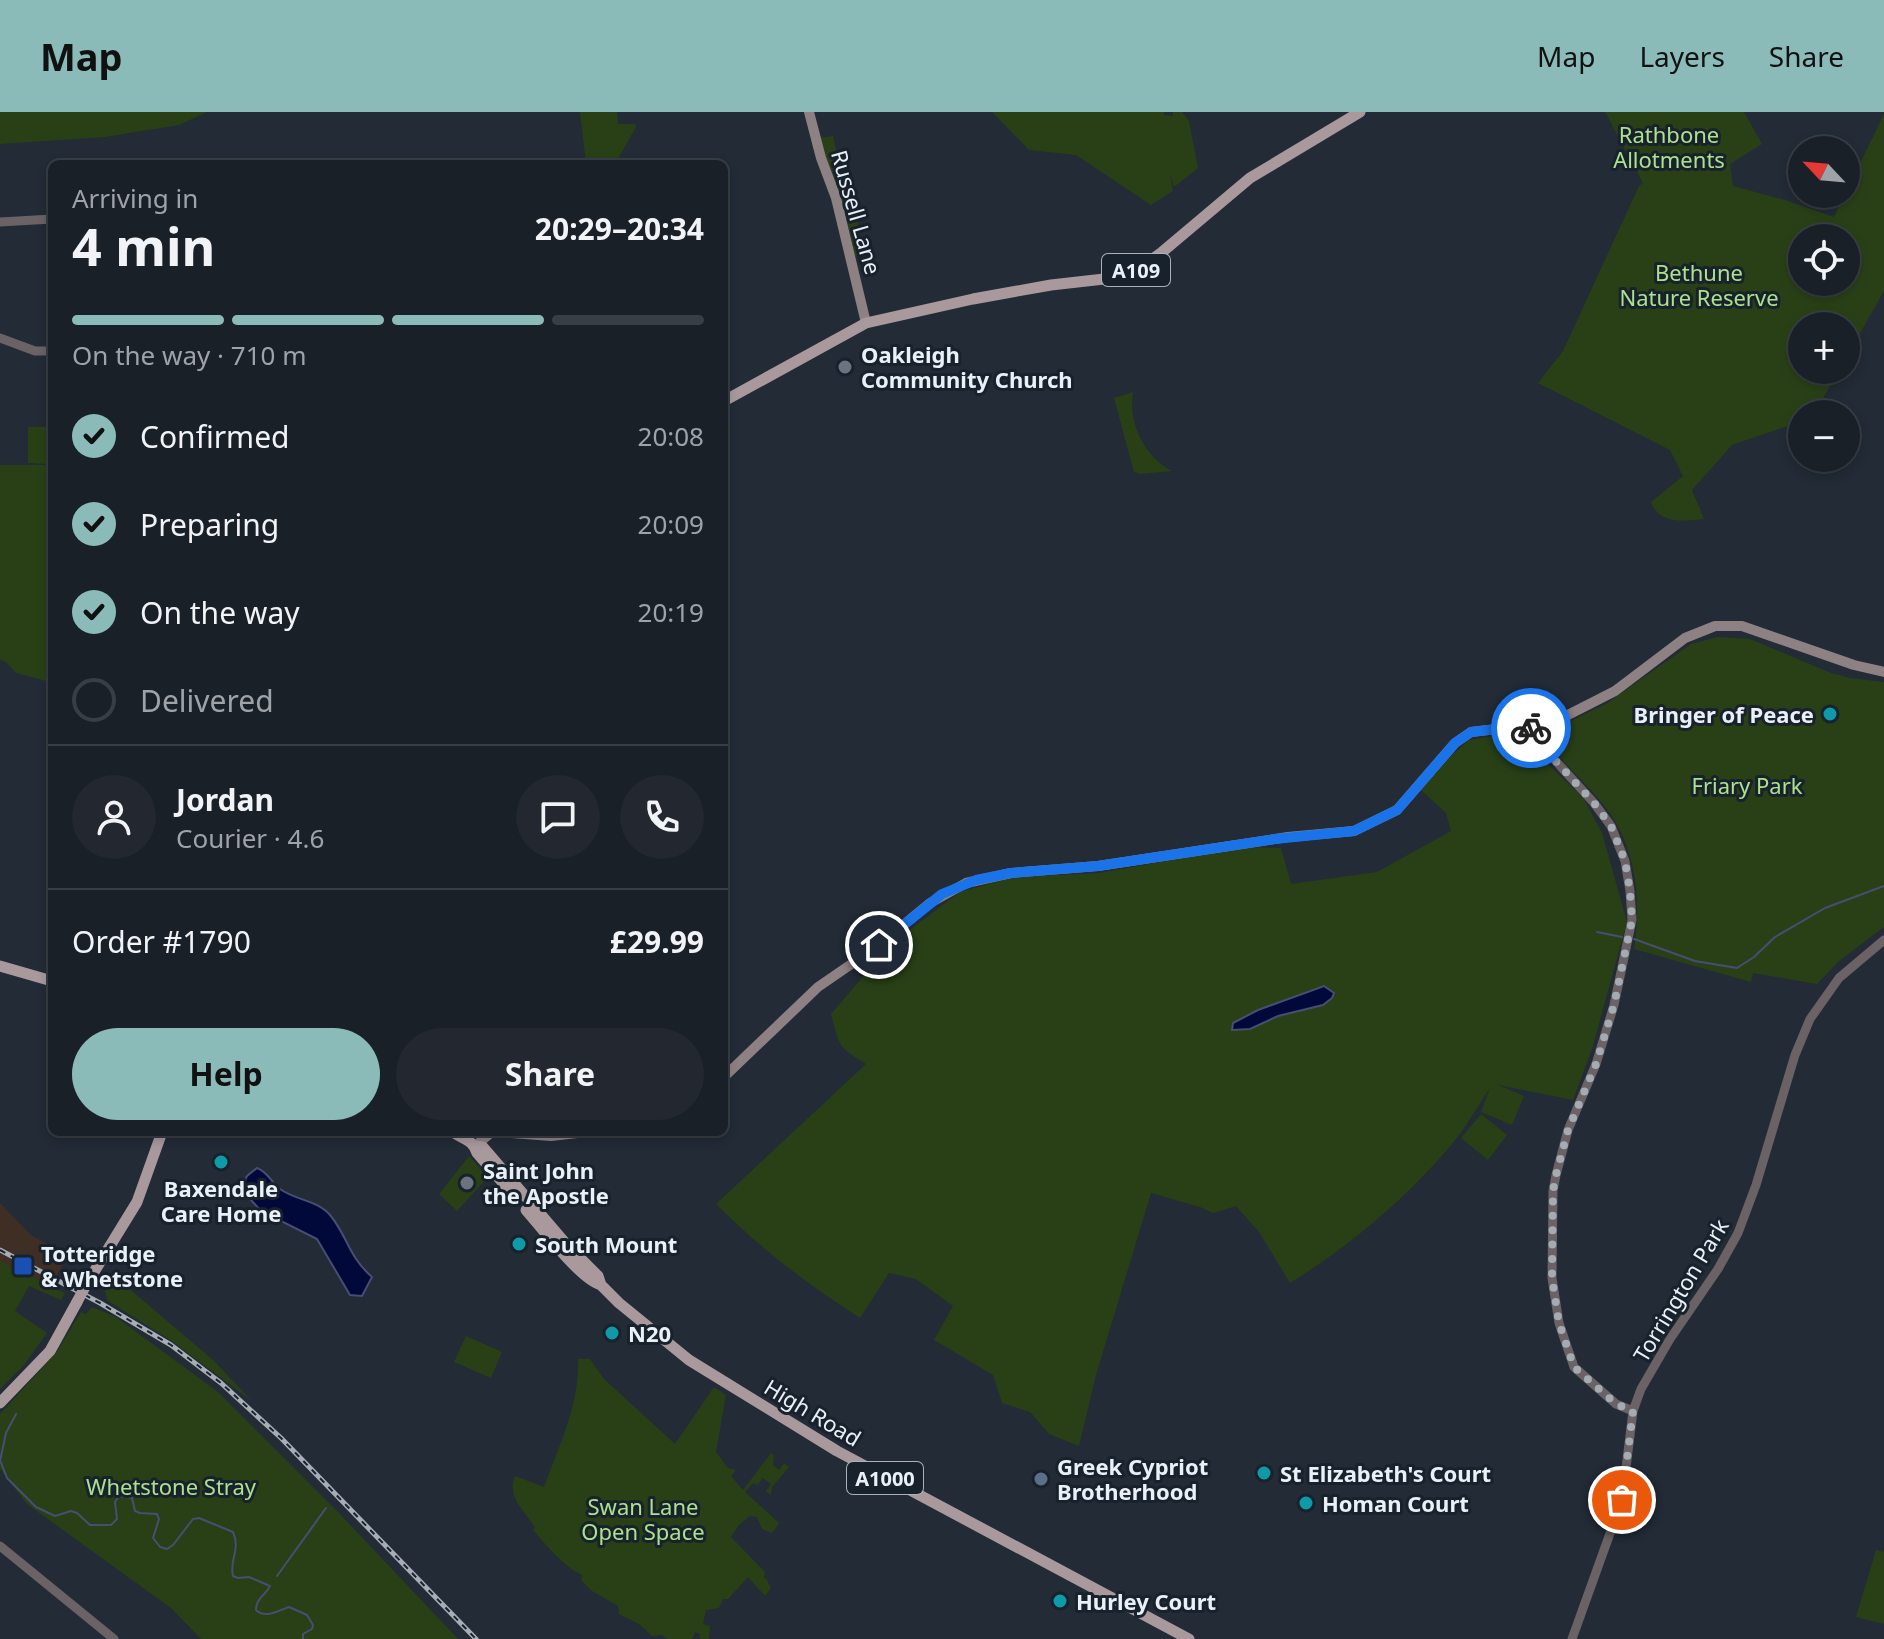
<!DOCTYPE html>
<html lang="en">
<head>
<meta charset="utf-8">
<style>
	:root { --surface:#1a2028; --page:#232830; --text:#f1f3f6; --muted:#9fa3a8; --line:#383e45; --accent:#8bbbb9 }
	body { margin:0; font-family:"Noto Sans",sans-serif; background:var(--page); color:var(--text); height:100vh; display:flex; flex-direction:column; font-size:30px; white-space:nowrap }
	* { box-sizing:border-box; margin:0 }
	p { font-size:26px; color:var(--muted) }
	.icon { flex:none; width:44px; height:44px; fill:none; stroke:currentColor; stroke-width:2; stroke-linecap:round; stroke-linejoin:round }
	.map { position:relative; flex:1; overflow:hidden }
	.drawer { position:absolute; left:48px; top:48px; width:680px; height:976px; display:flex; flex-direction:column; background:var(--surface); border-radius:12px; box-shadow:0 4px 12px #0003,0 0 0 2px var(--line) }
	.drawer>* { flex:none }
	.needle { width:52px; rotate:296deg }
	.buttons { position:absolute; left:1788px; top:24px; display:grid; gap:16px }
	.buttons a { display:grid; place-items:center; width:72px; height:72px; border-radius:50%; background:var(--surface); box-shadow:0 4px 12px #0003,0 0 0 2px var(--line); font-size:40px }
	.pin { position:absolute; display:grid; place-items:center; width:68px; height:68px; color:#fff; margin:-34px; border:4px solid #fff; border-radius:50%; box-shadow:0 2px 8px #0007 }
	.courier { position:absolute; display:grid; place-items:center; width:80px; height:80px; margin:-40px; border:6px solid #1a73e8; border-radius:50%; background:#fff; color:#222; box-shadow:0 2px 10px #0007 }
	.summary em { font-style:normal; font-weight:700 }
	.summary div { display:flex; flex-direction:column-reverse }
	.summary { display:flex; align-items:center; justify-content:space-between; height:136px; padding:0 24px }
	h1 { font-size:52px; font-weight:700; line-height:60px }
	.bar { display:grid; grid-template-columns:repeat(4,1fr); gap:12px 8px; align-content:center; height:96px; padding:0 24px }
	.bar i { height:10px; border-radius:6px; background:var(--line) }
	.bar .active { background:var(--accent) }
	.bar p { grid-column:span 4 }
	.line { display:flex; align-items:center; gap:20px; padding:0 24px; border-top:2px solid var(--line) }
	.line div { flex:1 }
	.round { display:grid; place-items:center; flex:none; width:84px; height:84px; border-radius:42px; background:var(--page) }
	ol { padding:0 24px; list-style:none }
	li { display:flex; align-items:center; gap:24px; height:88px }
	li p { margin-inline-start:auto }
	li .icon { padding:8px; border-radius:50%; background:var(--accent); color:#111; stroke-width:4 }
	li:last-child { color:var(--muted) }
	li i { width:44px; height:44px; border:4px solid var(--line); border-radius:50% }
	.primary-button { display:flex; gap:16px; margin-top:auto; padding:16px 24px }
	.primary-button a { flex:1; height:92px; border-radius:48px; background:var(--accent); color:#111; font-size:32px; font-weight:700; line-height:92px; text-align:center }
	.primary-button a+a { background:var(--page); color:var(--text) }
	header { display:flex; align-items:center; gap:48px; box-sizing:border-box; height:112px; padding:0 40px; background:var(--accent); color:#111 }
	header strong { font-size:38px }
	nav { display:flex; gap:44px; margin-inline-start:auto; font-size:28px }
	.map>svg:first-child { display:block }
</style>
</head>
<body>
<header>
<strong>Map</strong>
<nav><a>Map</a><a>Layers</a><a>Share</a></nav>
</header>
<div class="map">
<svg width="1884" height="1527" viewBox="0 0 1884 1527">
	<rect width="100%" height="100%" fill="#222b36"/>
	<path fill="#3e2e23" d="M 0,1091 L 31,1123 L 68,1143 L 47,1182 L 0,1159 Z"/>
	<path fill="#294017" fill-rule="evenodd" d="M 0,0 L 207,0 L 179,13 L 105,25 L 0,32 Z
		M 580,0 L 617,0 L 618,12 L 635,12 L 636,15 L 615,52 L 586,52 Z
		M 992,0 L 1164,0 L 1164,3 L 1173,4 L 1173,0 L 1182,0 L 1189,9 L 1198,56 L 1174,75 L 1170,61 L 1173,79 L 1151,93 L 1076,43 L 1029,38 Z
		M 1605,0 L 1744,0 L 1762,32 L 1730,52 L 1733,74 L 1785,88 L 1834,105 L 1884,2 L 1884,179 L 1846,246 L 1846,214 L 1802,214 L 1802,258 L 1839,258 L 1814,302 L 1802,302 L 1802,309 L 1732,333 L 1692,378 L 1704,407 C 1684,409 1660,413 1651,390 L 1683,364 L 1670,338 L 1538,271 L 1563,239 L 1639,74 L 1643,71 ZM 1802,126 L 1846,126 L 1846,170 L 1802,170 Z
		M 833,24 L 837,42 L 855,82 L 861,142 L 855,144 L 847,109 L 818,26 Z
		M 1133,280 C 1128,311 1144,344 1172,359 L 1141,362 L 1134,360 L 1114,286 Z
		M 52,301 L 52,563 L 50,570 L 16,561 L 6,550 L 0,548 L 0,353 L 50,353 L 50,318 L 49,352 L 28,351 L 28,315 L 51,315 Z
		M 1718,525 L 1750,527 L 1831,561 L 1850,566 L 1884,570 L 1884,815 L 1839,849 L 1817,872 L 1753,861 L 1751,870 L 1634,837 C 1641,795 1637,746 1615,709 C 1595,676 1562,655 1543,622 L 1606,592 L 1691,532 Z
		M 1506,622 L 1520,625 L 1584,687 L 1602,721 L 1627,810 L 1592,937 L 1573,988 L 1498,973 L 1524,984 L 1512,1013 L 1481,1000 L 1490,976 C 1476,997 1463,1020 1447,1038 C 1402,1090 1348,1135 1290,1171 L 1259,1120 L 1236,1094 L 1213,1101 L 1200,1095 L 1151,1081 L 1096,1263 L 1079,1334 L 1049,1322 L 1030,1300 L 1002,1291 L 993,1263 L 934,1228 L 953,1194 L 916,1167 L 889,1161 L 860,1206 C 806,1171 762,1138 716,1092 L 866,952 C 838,935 840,935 831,902 L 891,832 L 960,780 L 1014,765 L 1099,761 L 1243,735 L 1281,736 L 1291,772 L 1377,760 L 1451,719 L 1446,701 L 1421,678 L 1451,644 L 1469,628 Z
		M 1481,1002 L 1507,1023 L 1488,1048 L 1461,1026 Z
		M 469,1044 L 488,1065 L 457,1099 L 439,1082 Z
		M 0,1149 L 65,1181 L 61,1188 L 29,1174 L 15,1199 L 47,1221 L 24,1253 L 0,1277 Z
		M 107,1164 L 126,1174 L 213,1248 L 252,1289 L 169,1227 L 108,1189 L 102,1170 Z
		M 92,1195 L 116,1205 L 218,1280 L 340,1402 L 458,1527 L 201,1527 L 171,1496 L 27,1392 L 0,1357 L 0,1302 L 56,1241 L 81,1200 L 86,1202 Z
		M 466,1224 L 502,1240 L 491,1266 L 454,1250 Z
		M 578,1247 L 590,1247 L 604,1267 L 675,1332 L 714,1275 L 726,1283 L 716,1340 L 728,1356 L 736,1358 L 731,1364 L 743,1378 L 771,1341 L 774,1343 L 773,1353 L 779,1358 L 784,1351 L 789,1355 L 772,1375 L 771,1383 L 766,1379 L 771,1372 L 763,1366 L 757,1373 L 753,1371 L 745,1380 L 779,1411 L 772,1421 L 762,1417 L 757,1405 L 750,1404 L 739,1413 L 731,1425 L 765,1460 L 764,1467 L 766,1466 L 771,1476 L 765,1484 L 748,1465 L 728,1487 L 723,1487 L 719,1496 L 706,1498 L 703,1512 L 710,1514 L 709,1527 L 700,1527 L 700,1522 L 695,1520 L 692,1527 L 667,1527 L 662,1523 L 652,1524 L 639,1512 L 619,1502 L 618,1494 L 592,1479 L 581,1468 L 582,1463 C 563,1454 547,1434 533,1418 L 535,1415 C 524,1399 506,1383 515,1364 L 544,1375 C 559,1334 580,1291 578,1247 Z
		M 1876,1438 L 1884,1440 L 1884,1512 L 1856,1505 Z"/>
	<path fill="#00093a" stroke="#464e73" stroke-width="2" d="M 1324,874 L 1334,881 L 1332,886 L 1323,893 L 1278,904 L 1250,917 L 1232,918 L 1233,911 L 1258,898 Z
		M 257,1056 C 268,1060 271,1070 280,1077 C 295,1088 317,1088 330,1103 C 347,1123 348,1144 372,1165 L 362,1184 L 350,1183 L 317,1127 L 261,1099 L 241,1077 L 247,1064 Z"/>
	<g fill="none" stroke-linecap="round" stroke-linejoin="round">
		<path stroke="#464e73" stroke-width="2" d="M 1597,820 L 1622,825
			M 1634,827 L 1695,849 L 1737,856 L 1754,845 L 1775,825 L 1825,796 L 1884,774
			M 0,1348 L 7,1366 L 36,1395 L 55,1404 L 71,1399 L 77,1401 L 90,1413 L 111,1413 L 117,1407 L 115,1390 L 119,1384 L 132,1386 L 135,1399 L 140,1401 L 157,1402 L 159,1407 L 153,1426 L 160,1435 L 167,1437 L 173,1433 L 193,1407 L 199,1406 L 233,1420 C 241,1438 229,1447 233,1464 L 238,1466 L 249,1465 L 270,1474 C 265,1484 256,1486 256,1498 C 266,1507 277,1499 289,1495 L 307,1503 L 313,1513 L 312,1517 L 303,1522 L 303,1527
			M 0,1349 L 6,1321 L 16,1302
			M 277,1464 L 326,1396"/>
		<path stroke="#6a6264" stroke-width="9" d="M 0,110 L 52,107
			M 0,226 L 35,239 L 52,239
			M 1531,613 L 1532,623 L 1594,691 L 1611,714 L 1625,749 L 1630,779 L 1632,808 L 1614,893 L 1596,952 L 1568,1018 L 1556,1063 L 1553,1079 L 1552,1166 L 1559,1211 L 1574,1255 L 1616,1292 L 1633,1299
			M 0,1434 L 114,1527
			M 1572,1527 L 1622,1388 L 1633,1299 L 1641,1277 L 1670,1227 L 1718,1157 L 1738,1121 L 1756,1073 L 1795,943 L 1810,907 L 1839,866 L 1884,828"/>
		<path stroke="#8e8184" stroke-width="10" d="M 809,0 L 821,46 L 836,86 L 866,211
			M 724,965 L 818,875 L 879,833 L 930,791 L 966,771 L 1011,761 L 1098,754 L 1288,725 L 1354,719 L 1397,698 L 1455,631 L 1471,620 L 1549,611 L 1562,606 L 1615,579 L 1685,526 L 1715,514 L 1742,514 L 1854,553 L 1884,560
			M 499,1020 L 551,1024 L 586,1020
			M 475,1034 L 492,1020"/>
		<path stroke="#a9999c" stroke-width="11" d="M 724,289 L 866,211 L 973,187 L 1051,173 L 1113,166 L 1136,159 L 1161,141 L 1250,66 L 1360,0
			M 0,854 L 52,869
			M 453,1020 C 463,1028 473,1027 477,1041 L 510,1079
			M 475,1034 L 483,1035 L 567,1133 L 598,1164 L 601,1173 L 619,1191 L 689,1248 L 837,1339 L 1189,1527
			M 526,1098 C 542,1116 580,1167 601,1173
			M 86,1173 L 137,1090 L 162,1020
			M 0,1291 L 50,1239 L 77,1190"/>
		<defs>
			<path id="rail" d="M 0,1138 L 100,1191 L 171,1233 L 221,1271 L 281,1326 L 476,1527"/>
		</defs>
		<use href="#rail" stroke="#a6adb5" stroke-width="5"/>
		<use href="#rail" stroke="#18222c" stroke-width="2" stroke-dasharray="6" stroke-linecap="butt"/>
		<path stroke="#a9999c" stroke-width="11" d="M 77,1190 L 86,1173"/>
	</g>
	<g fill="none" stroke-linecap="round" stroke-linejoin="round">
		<path stroke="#a4abb3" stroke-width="8" stroke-dasharray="0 14.4" d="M 1531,616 L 1532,623 L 1594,691 L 1611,714 L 1625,749 L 1630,779 L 1632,808 L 1614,893 L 1596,952 L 1568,1018 L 1556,1063 L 1553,1079 L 1552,1166 L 1559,1211 L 1574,1255 L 1616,1292 L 1633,1299 L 1622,1388"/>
		<path stroke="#1a73e8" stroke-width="10" d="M 879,833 L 942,782 L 976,768 L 1011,761 L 1098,754 L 1275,727 L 1354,719 L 1397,698 L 1455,631 L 1471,620 L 1531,613 L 1531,616"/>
	</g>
	<g fill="#6b7280" stroke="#18222c" stroke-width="3">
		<circle cx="845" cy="255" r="8"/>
		<circle cx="467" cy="1071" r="8"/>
	</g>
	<g fill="#0f9aa8" stroke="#18222c" stroke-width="3">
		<circle cx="1830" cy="602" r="8"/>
		<circle cx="221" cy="1050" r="8"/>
		<circle cx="519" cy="1132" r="8"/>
		<circle cx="612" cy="1221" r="8"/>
		<circle cx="1264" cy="1361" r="8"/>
		<circle cx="1306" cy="1391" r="8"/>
		<circle cx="1060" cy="1489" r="8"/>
	</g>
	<rect fill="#1a4fb4" stroke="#18222c" stroke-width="3" x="13" y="1144" width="20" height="20" rx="4"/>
	<circle fill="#5c6f8a" stroke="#18222c" stroke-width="3" cx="1041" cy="1367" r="8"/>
	<g text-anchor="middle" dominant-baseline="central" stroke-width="6" stroke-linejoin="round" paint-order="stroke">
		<g fill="#18222c" stroke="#abb2ba" stroke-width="2">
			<rect x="1102" y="142" width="68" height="32" rx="6"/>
			<rect x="847" y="1350" width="76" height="32" rx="6"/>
		</g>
		<g font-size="20" font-weight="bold" fill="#eaf0f7">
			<text x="1136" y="158">A109</text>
			<text x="885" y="1366">A1000</text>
		</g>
		<g font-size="22" fill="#ade18b" stroke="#18222c">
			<text x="1669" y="22">Rathbone<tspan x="1669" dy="25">Allotments</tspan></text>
			<text x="1699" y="160">Bethune<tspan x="1699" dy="25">Nature Reserve</tspan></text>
			<text x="1747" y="673">Friary Park</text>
			<text x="171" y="1374">Whetstone Stray</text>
			<text x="643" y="1394">Swan Lane<tspan x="643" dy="25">Open Space</tspan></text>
		</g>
		<g font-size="22" fill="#eaf0f7" stroke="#18222c">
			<text transform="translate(857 100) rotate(74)">Russell Lane</text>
			<text transform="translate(1680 1178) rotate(-59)">Torrington Park</text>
			<text transform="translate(813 1300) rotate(31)">High Road</text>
		</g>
		<g font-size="22" font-weight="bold" fill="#eaf0f7" stroke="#18222c" text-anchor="start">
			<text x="861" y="242">Oakleigh<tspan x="861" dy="25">Community Church</tspan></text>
			<text x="1814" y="602" text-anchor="end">Bringer of Peace</text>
			<text x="483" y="1058">Saint John<tspan x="483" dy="25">the Apostle</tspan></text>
			<text x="221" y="1076" text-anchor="middle">Baxendale<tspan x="221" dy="25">Care Home</tspan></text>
			<text x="535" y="1132">South Mount</text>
			<text x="41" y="1141">Totteridge<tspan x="41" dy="25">&amp; Whetstone</tspan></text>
			<text x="628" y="1221">N20</text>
			<text x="1057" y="1354">Greek Cypriot<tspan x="1057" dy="25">Brotherhood</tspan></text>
			<text x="1280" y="1361">St Elizabeth's Court</text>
			<text x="1322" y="1391">Homan Court</text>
			<text x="1076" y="1489">Hurley Court</text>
		</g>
	</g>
</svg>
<div class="buttons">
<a><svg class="needle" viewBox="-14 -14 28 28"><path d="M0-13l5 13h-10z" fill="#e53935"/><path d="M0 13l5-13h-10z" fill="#9fa3a8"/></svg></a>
<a><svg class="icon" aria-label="locate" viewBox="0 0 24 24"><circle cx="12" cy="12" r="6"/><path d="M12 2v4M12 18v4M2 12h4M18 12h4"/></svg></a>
<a>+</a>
<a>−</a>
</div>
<div class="pin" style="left:1622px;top:1388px;background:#ea580c"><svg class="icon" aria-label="bag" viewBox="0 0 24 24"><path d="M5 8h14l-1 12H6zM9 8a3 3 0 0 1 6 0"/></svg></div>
<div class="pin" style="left:879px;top:833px;background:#1f2937"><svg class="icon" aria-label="home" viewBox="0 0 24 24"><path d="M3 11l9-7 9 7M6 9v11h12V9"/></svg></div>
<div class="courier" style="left:1531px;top:616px"><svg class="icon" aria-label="bike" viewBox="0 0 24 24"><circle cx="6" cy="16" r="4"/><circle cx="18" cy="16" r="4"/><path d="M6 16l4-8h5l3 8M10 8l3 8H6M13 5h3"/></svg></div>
<section class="drawer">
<div class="summary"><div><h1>4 min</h1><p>Arriving in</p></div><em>20:29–20:34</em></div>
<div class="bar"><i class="active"></i><i class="active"></i><i class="active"></i><i></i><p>On the way · 710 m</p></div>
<ol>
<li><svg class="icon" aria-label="check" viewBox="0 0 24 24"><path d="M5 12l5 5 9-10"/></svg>Confirmed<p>20:08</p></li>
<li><svg class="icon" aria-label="check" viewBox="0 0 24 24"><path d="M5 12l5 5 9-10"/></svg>Preparing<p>20:09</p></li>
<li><svg class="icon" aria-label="check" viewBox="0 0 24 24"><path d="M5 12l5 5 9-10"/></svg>On the way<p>20:19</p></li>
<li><i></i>Delivered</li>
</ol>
<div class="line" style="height:144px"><a class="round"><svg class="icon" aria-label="person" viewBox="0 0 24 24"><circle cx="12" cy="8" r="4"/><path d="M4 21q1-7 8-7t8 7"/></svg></a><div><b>Jordan</b><p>Courier · 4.6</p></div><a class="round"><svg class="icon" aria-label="chat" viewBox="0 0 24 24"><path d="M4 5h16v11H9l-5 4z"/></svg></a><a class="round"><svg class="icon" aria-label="phone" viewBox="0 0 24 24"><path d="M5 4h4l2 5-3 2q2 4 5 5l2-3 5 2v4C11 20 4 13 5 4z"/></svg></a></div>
<div class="line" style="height:104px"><div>Order #1790</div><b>£29.99</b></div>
<div class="primary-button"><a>Help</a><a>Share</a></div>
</section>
</div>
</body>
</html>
